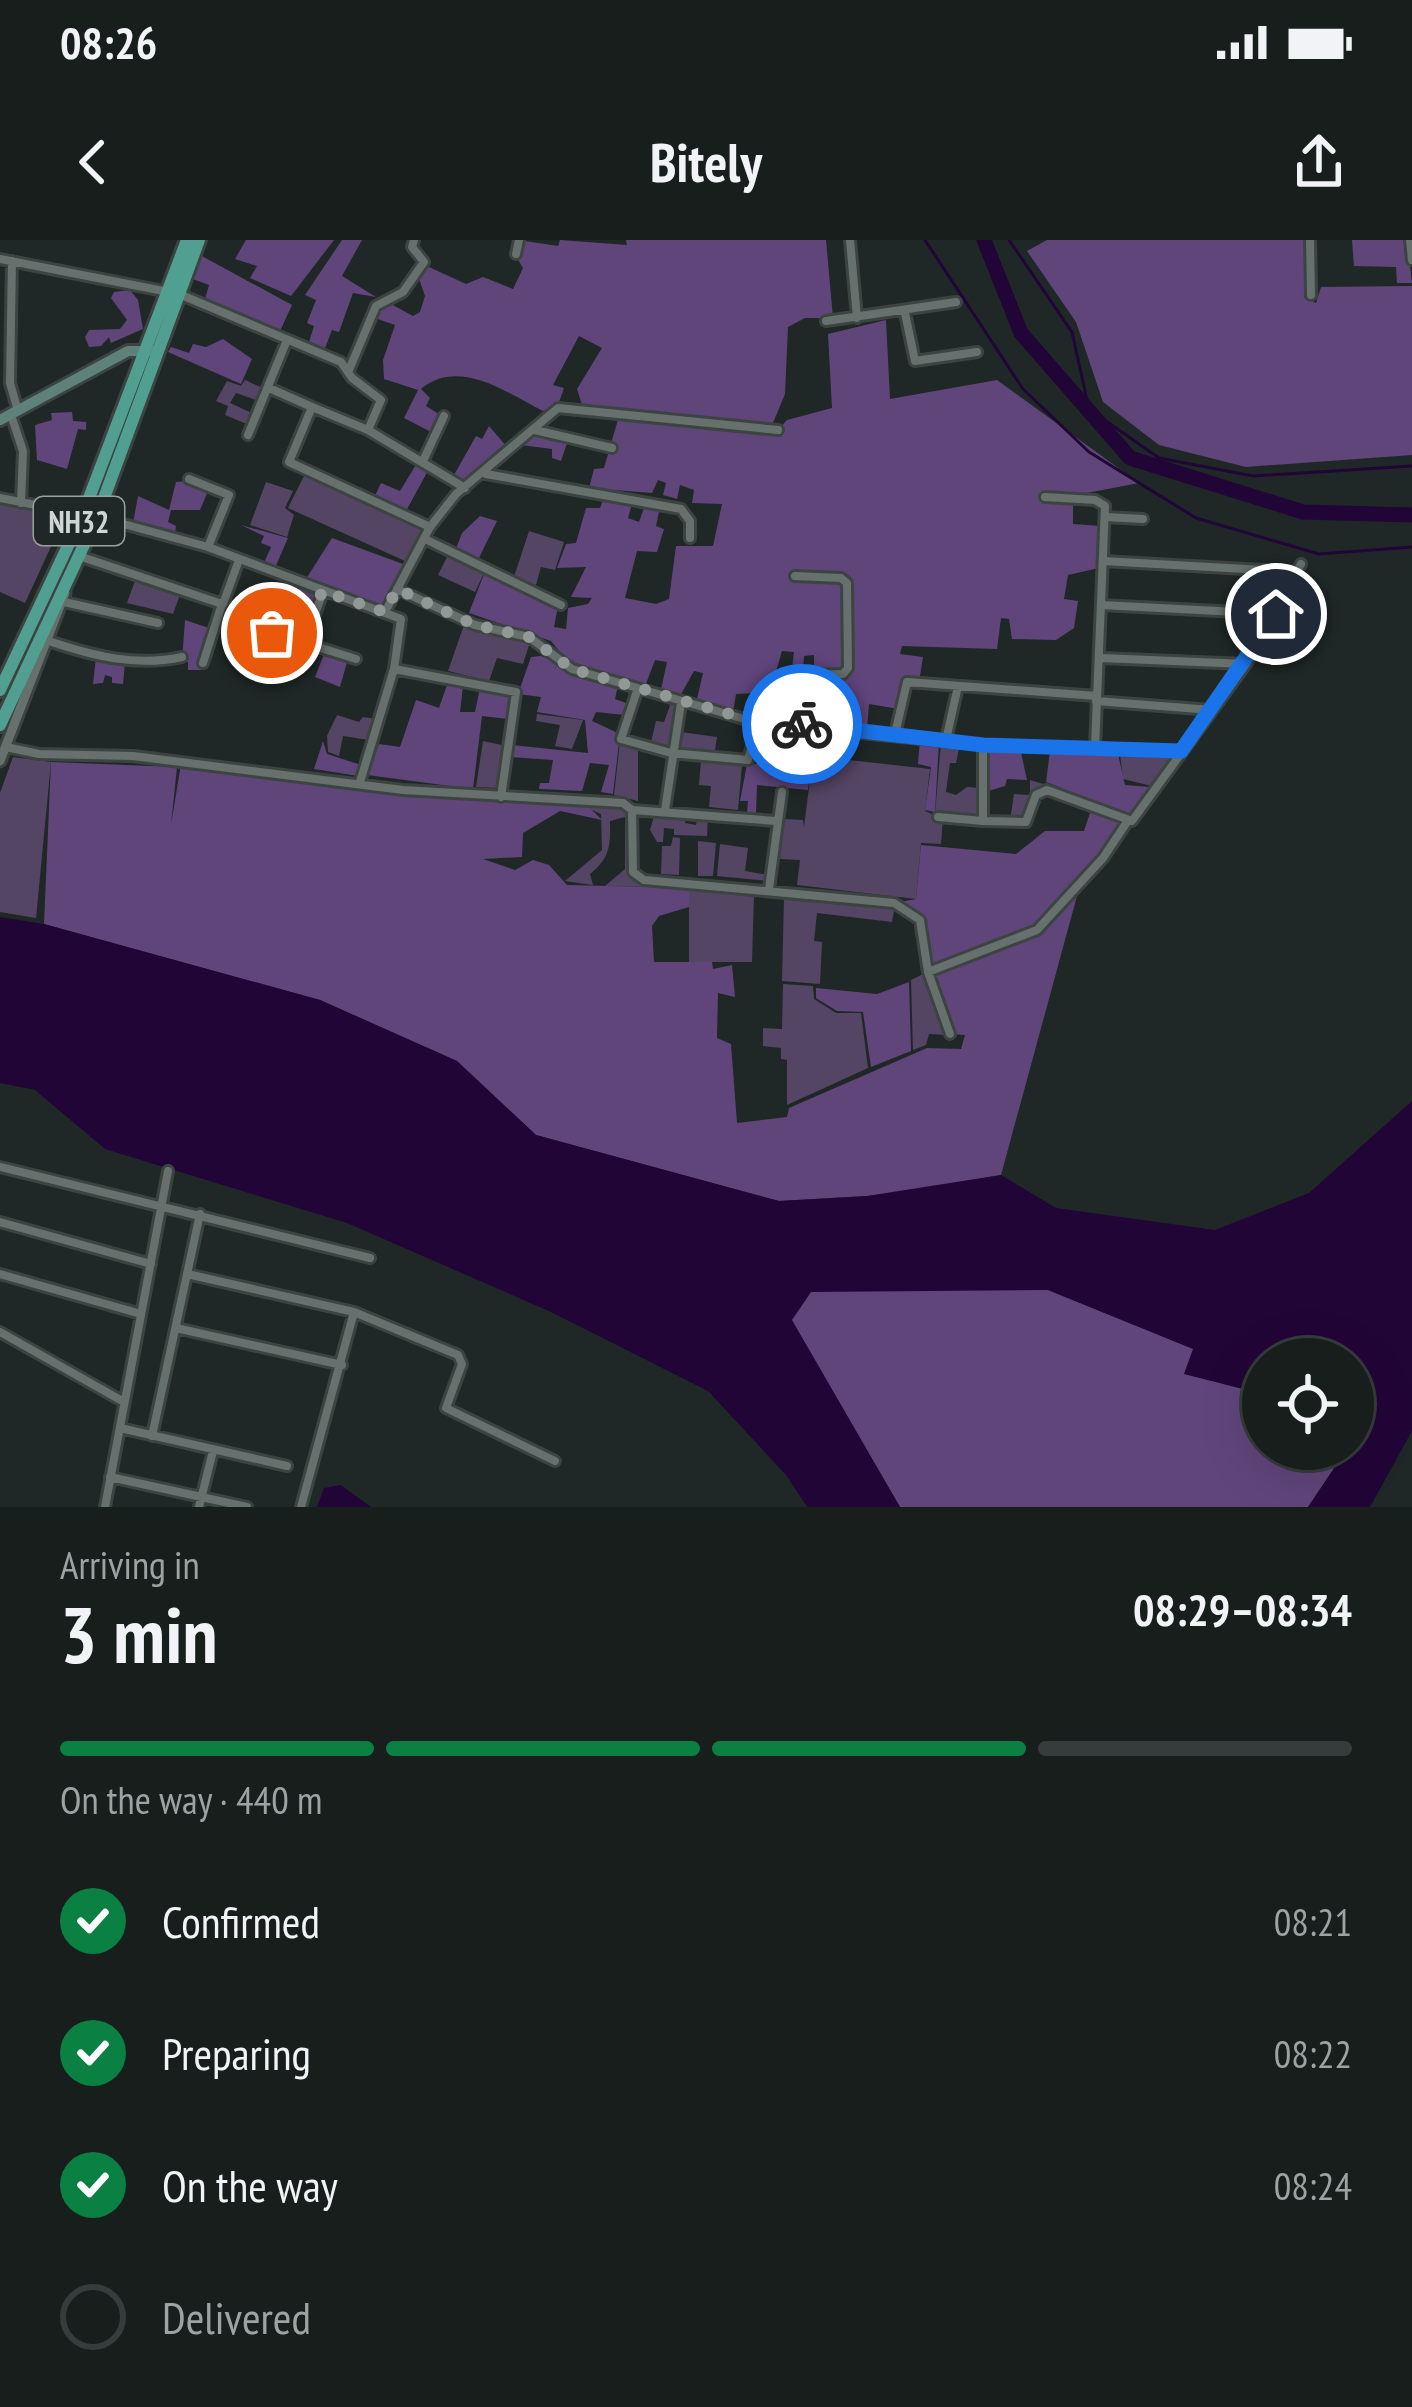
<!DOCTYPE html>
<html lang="en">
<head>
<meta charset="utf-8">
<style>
	:root { --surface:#171e1c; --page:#202725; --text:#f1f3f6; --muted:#9ea2a3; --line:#363c3b; --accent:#0b8043 }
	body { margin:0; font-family:"PT Sans Narrow",sans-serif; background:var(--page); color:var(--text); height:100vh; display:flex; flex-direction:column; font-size:45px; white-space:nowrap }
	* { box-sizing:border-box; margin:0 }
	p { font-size:39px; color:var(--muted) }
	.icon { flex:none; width:66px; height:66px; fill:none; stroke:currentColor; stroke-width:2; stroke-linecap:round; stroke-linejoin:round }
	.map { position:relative; height:1267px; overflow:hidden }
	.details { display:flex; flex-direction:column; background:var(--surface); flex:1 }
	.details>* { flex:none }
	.tools { position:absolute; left:1242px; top:1098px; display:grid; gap:24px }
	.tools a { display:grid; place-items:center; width:132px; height:132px; border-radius:50%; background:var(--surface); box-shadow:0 12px 48px #0002,0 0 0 3px var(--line); font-size:60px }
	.pin { position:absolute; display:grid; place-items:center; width:102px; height:102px; color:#fff; margin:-51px; border:6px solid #fff; border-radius:50%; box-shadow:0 3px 12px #0007 }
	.courier { position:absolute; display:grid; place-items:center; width:120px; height:120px; margin:-60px; border:9px solid #1a73e8; border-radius:50%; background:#fff; color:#222; box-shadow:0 3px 15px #0007 }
	.overview em { font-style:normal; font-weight:800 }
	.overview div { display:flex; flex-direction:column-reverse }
	.overview { display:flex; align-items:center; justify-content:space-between; height:204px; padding:0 60px }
	h1 { font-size:78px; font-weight:800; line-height:90px }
	.bar { display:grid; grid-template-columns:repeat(4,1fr); gap:18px 12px; align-content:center; height:144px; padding:0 60px }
	.bar i { height:15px; border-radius:9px; background:var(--line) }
	.bar .selected { background:var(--accent) }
	.bar p { grid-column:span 4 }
	ol { padding:0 60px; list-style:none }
	li { display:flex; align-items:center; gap:36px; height:132px }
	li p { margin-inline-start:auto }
	li .icon { padding:12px; border-radius:50%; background:var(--accent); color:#fff; stroke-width:4 }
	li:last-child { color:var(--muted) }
	li i { width:66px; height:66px; border:6px solid var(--line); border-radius:50% }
	.status { display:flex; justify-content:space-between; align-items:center; height:84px; padding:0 60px; background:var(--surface); direction:ltr }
	.status svg { height:33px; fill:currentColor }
	header { display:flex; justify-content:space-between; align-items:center; height:156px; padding:0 60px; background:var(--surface); font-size:54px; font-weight:800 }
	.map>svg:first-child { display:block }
</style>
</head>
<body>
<div class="status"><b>08:26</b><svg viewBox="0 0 49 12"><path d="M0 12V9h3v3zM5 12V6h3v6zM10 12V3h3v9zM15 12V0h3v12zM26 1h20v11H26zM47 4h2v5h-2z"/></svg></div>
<header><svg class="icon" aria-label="back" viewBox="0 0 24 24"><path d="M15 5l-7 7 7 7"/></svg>Bitely<svg class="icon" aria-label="share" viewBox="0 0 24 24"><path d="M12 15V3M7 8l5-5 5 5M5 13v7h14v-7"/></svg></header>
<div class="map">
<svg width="1412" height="1267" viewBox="0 0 1412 1267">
	<rect width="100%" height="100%" fill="#1f2826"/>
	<path fill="#544564" d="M 245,140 L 265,149 L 259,161 L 236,153 L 230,163 L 254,174 L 249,185 L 225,175 L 228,166 L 216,161 L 227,141 L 241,146 Z
		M 304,236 L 423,287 L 405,321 L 288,268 Z
		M 266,242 L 293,251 L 285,268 L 294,275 L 287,297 L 250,285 Z
		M 0,264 L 66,274 L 25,363 L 0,352 Z
		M 529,291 L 564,302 L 555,330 L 541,327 L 536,345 L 514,337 Z
		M 448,315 L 484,333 L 475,352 L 438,335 Z
		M 136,338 L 181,352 L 173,374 L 127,363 Z
		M 299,348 L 318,356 L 305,402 L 289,395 Z
		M 464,385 L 531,399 L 523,424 L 497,418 L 489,441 L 448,431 Z
		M 779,428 L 806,432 L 803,482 L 774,481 Z
		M 671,463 L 679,465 L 670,507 L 651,502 L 656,481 L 664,482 Z
		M 537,474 L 583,480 L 572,509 L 555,506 L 560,485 L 536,481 Z
		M 337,475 L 359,482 L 363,477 L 376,479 L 369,500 L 343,496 L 339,516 L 328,512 L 327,496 Z
		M 681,492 L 717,497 L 714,517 L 677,511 Z
		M 483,501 L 507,506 L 500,548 L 476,547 Z
		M 620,502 L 638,507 L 638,561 L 614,555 Z
		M 941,502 L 960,503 L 956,523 L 950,523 L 946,552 L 956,555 L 967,547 L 981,548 L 981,579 L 935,575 Z
		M 1120,514 L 1175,515 L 1152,546 L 1123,539 Z
		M 813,516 L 930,529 L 925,571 L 943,579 L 941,604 L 921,603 L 916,659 L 797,645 L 800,620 L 780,619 L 784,579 L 803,580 L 804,587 Z
		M 13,517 L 51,522 L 36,678 L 0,672 L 0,553 Z
		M 701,521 L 742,525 L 738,570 L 709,567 L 711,546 L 699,545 Z
		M 1030,540 L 1080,555 L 1087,565 L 1043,549 L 1029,579 L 1010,581 L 1014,554 L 1030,555 Z
		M 572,561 L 622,564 L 631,570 L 632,634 L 652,647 L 605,646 L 625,629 L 625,577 L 610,581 C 610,602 612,617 590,634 L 593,645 L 565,641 L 602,610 L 601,574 Z
		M 655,573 L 685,574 L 685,583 L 696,585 L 698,575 L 708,576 L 707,596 L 674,595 L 674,589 L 664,588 L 663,602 L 657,602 L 650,590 Z
		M 673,597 L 680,598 L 679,635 L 661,634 L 662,606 L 671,606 Z
		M 698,601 L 716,603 L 713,636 L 698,636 Z
		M 720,604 L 748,608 L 745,631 L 769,635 L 769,641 L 717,636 Z
		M 689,648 L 754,655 L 752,722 L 689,722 Z
		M 784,658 L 895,666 L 892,682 L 817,673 L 814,701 L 822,702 L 820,744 L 782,741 Z
		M 925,733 L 947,795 L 929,794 L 926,805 L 913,810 L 911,740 Z
		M 783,744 L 813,746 L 814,759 L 836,773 L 861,773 L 868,828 L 787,865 L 787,820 L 781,819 L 781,808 L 763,806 L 763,788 L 782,789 Z"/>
	<path fill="#60457b" d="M 246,0 L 334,0 L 291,56 L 250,38 L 257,26 L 235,19 Z
		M 342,0 L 362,0 L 342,36 L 376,57 L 353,53 L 339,92 L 332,90 L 325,108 L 309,102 L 314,86 L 307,83 L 316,60 L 305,55 Z
		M 518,0 L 558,6 L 560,0 L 627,5 L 626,0 L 826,0 L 833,78 L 805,78 L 788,87 L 785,154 L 773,183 L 582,165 L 577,149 L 602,108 L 579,96 L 553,145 L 564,148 L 558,165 L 543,171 C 508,153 458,117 421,149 L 430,158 L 426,166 L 442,176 L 433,193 L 404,178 L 418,150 L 384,139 L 383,120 L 395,85 L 372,77 L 376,67 L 389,63 L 413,76 L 420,72 L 425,56 L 418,36 L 429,27 L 466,44 L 483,37 L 513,49 L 523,28 L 517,18 Z
		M 1047,0 L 1307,0 L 1304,57 L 1316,63 L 1321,47 L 1412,46 L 1412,215 L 1246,227 L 1159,205 L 1103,162 L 1076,82 L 1027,11 Z
		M 1352,0 L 1407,0 L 1412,43 L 1397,43 L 1396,27 L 1354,26 Z
		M 200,15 L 292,65 L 280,91 L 205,59 L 209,45 L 190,38 Z
		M 130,50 L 138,60 L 143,89 L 111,103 L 109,97 L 101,106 L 89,107 L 85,97 L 89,90 L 120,89 L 127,80 L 111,58 L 114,52 Z
		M 886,80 L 890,159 L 997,140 L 1139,243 L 1045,261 L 1073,262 L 1073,284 L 1102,286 L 1099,328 L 1068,335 L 1064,359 L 1078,361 L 1074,388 L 1056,400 L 1012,399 L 1009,379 L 1001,378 L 997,409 L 902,406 L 900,414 L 923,417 L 919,442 L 907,443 L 899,469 L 869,464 L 867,489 L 817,483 L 820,457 L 806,455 L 808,435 L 843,429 L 814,429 L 814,415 L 804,416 L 803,430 L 792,429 L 794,412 L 782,411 L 770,452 L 763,453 L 761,476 L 756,475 L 758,453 L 736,454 L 733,472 L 697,459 L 703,433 L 694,431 L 679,458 L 660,454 L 667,422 L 655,420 L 644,449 L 567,421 L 551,401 L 469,373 L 484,334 L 558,366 L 554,387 L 566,389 L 568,368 L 588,364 L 592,358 L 571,357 L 586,327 L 557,328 L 566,304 L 576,303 L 586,268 L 600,268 L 605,255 L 633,260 L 628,278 L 639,282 L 646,262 L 660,267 L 656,286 L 664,289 L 657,312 L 637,311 L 625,358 L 656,364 L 669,359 L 676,306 L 713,306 L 722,264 L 692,263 L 694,250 L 680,245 L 677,259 L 663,255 L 666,243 L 658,240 L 652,253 L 589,248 L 594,229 L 604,228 L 619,176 L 778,190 L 787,180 L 832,168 L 828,94 Z
		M 223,99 L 252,119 L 241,144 L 168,112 L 171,107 L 189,113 L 193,104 L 206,107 Z
		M 72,172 L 73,181 L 86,182 L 86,190 L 78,189 L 67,229 L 37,220 L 35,185 L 52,180 L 51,173 Z
		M 489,186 L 507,207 L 466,244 L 454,235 L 476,196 L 482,199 Z
		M 534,192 L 568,200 L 561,221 L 552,218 L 552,209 L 521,205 Z
		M 417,223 L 430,227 L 406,271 L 374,258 L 381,243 L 400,251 Z
		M 188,241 L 208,251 L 200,270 L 171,270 L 168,282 L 176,286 L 175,295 L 133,283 L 138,256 L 169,270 L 176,242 Z
		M 480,276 L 497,281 L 477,322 L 455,311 L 462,293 Z
		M 241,285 L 288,298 L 274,330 L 263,325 L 271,307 L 261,303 L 264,296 Z
		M 332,298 L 403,324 L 384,366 L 306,339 Z
		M 185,380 L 212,389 L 201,430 L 188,430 L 188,422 L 182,421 Z
		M 324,414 L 347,422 L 340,447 L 315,437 Z
		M 541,416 L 618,445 L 615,459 L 629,464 L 625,475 L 596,472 L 592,481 L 620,494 L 613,554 L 601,552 L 609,525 L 590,523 L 582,551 L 539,549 L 540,543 L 549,543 L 553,520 L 510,517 L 512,505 L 588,513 L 585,480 L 537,472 L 541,457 L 518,454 L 531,417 Z
		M 96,417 L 125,422 L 123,444 L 112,443 L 112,437 L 105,435 L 103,443 L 93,444 Z
		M 448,442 L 463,446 L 460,472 L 475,472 L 480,448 L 512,456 L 508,479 L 482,476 L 473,549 L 367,535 L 379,504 L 400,507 L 416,460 L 439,468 Z
		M 794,485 L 807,487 L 805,511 L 817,514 L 812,516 L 808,550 L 757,545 L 756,573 L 747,572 L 748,561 L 740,561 L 747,524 L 757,524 L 760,512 L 793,513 Z
		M 920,499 L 939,502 L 935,572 L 925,570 L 931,527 L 918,524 Z
		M 323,501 L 327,514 L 361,525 L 358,536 L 314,529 Z
		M 985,507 L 1020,508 L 1027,540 L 1007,539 L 1005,546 L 985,552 Z
		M 1050,511 L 1118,514 L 1125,545 L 1150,547 L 1131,579 C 1100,568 1077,553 1046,542 Z
		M 51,522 L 177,527 L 171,585 L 181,524 L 403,550 L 569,561 L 590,568 L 602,580 L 560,571 L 523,593 L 522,617 L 483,619 L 515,630 L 533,620 L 549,625 L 567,645 L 689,648 L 689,667 L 659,676 L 652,686 L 654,722 L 712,722 L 713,729 L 732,725 L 735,757 L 718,753 L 717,798 L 731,804 L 737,883 L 787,877 L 789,868 L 927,808 L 961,809 L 965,795 L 950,794 L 928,732 L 920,680 L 894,663 L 916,659 L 921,605 L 1016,614 L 1045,591 L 1084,591 L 1091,570 L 1124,583 L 1103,618 L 1049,680 L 1077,656 L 1001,935 L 885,955 L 779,961 L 536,895 L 457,821 L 320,760 L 44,684 Z
		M 909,742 L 911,811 L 871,827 L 863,772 L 837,771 L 816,758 L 816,748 L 877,754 Z
		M 876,1048 L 1048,1050 L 1194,1109 L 1185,1134 L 1263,1154 L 1263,1209 L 1347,1209 L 1308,1267 L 900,1267 L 791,1080 L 810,1052 Z"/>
	<path fill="#220537" d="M 0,677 L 44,684 L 320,760 L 457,821 L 536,895 L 779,961 L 867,956 L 1001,935 L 1056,968 L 1215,990 L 1309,953 L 1412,861 L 1412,1191 L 1370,1267 L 1308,1267 L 1347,1209 L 1353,1209 L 1364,1183 L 1353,1179 L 1353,1119 L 1263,1119 L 1263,1154 L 1184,1134 L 1193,1109 L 1048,1050 L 811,1052 L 792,1080 L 900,1267 L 807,1267 L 786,1235 L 708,1151 L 551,1072 L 347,983 L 105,909 L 35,850 L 0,843 Z
		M 341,1245 L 371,1267 L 317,1267 L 324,1248 Z"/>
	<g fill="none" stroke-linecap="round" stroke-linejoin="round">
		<path stroke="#220537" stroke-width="3" d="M 925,0 L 1023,149 L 1089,212 L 1196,278 L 1319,314 L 1412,307
			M 1009,0 L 1072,92 L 1089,169 L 1159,218 L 1253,236 L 1412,226"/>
		<path stroke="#220537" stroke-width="15" d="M 984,0 L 1021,93 L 1130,218 L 1303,272 L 1412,275"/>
		<defs>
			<path id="minor" d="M 850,0 L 857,78
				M 1310,0 L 1311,55
				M 1410,0 L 1412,20
				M 516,14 L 519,0
				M 0,19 L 179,54 L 341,122 L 352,138 L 381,160 L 368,190
				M 12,21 L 10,143 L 18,171
				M 905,73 L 915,121 L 977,112
				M 826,81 L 956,62
				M 349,130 L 376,66 L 403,52 L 424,22 L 412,7 L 414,0
				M 269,148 L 312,167 L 289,222 L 430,287
				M 312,167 L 368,190 L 465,248
				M 11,175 L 23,211 L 21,263
				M 535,190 L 612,208
				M 248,195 L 287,100
				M 423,221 L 444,176
				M 486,234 L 681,269 L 690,281 L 690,298
				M 189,239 L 229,255 L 208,307
				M 1045,257 L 1095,260 L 1105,266 L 1095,507
				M 0,258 L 81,274
				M 98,277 L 208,307 L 401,379 L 394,429 L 360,542
				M 1105,277 L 1143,279
				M 425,299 L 561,365
				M 79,316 L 222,364 L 203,423
				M 1103,321 L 1297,332
				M 795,336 L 841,338 L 847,343 L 848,428 L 843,434 L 808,435 L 804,484
				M 397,349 L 475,385 L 529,397 L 572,429 L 758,483
				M 64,362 L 158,383
				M 223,364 L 239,320
				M 1101,365 L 1276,374
				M 385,372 L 430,287 L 456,254 L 558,168 L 778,190
				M 239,382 L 356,419
				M 49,401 C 93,416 136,427 182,417
				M 305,404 L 323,351
				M 1101,418 L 1246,424
				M 394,429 L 516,452 L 501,557
				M 637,451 L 621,499 L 671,513 L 748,520 L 758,483 L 983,505 L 983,581 L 938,577
				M 1096,461 L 1212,470
				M 895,494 L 907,442 L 1097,456
				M 946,500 L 958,446
				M 983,505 L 1180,511
				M 6,507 L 39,514 L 133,516 L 403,550 L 623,563 L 632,570 L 633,632 L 644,640 L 894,663 L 920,680 L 928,732 L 950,794
				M 632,570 L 776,581
				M 665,570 L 681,463
				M 983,581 L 1026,582 L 1036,555 L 1047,550 L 1132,581 L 1246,424 L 1301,324
				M 769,649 L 782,552
				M 928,732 L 1037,690 L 1103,618 L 1127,582
				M 0,927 L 370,1018
				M 0,982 L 151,1024
				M 0,1034 L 141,1074
				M 187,1034 L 354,1072 L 458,1115 L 462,1124 L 446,1168 L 555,1221
				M 176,1088 L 342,1125
				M 0,1092 L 124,1162
				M 120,1188 L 287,1226
				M 152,1196 L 200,974
				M 110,1237 L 247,1267
				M 105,1267 L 168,931
				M 199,1267 L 213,1211
				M 301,1267 L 354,1072"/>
			<path id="tertiary" d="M 0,521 L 65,353"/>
			<path id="secondary" d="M 0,180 L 128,111 L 158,111"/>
			<path id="trunk" d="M 0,450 L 83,274 L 187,0
				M 0,485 L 97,277 L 199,0"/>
		</defs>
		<use href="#minor" stroke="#3c4442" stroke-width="14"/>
		<use href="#tertiary" stroke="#3c4442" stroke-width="15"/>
		<use href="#secondary" stroke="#3c4442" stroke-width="16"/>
		<use href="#trunk" stroke="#3c4442" stroke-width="18"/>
		<use href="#minor" stroke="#66706d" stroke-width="8"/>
		<use href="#tertiary" stroke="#66706d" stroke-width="9"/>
		<use href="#secondary" stroke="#5e827a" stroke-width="10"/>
		<use href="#trunk" stroke="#519f90" stroke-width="12"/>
	</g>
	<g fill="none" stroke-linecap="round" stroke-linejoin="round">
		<path stroke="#919896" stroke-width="12" stroke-dasharray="0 21.6" d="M 272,393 L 305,404 L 322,351 L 385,372 L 397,349 L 475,385 L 529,397 L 572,429 L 758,482 L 802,484"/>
		<path stroke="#1a73e8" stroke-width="15" d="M 802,484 L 983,505 L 1181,511 L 1276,374"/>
	</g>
	<g text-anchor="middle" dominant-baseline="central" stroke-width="12" stroke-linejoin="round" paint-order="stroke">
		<rect fill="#1f2826" stroke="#9aa19f" stroke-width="3" x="34" y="257" width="90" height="48" rx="9"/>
		<g font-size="30" font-weight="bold" fill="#cfd5d3">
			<text x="79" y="281">NH32</text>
		</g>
	</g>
</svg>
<div class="tools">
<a><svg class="icon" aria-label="locate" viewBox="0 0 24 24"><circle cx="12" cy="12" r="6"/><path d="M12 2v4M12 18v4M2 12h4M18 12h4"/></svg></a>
</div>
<div class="pin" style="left:272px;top:393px;background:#ea580c"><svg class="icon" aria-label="bag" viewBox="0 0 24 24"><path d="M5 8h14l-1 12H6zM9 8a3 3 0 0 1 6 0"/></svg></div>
<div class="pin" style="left:1276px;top:374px;background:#1f2937"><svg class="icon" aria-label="home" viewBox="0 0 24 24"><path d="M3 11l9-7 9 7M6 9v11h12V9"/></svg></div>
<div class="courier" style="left:802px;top:484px"><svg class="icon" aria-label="bike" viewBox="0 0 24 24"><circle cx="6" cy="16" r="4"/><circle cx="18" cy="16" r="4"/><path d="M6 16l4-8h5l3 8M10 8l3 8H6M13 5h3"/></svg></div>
</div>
<section class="details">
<div class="overview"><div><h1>3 min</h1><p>Arriving in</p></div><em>08:29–08:34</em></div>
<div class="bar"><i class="selected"></i><i class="selected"></i><i class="selected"></i><i></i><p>On the way · 440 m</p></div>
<ol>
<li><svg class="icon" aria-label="check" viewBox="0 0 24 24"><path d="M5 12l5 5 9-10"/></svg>Confirmed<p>08:21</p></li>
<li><svg class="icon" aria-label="check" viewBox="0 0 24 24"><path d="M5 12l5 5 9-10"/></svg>Preparing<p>08:22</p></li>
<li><svg class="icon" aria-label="check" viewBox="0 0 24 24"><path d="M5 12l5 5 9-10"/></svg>On the way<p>08:24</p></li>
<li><i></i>Delivered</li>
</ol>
</section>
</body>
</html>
